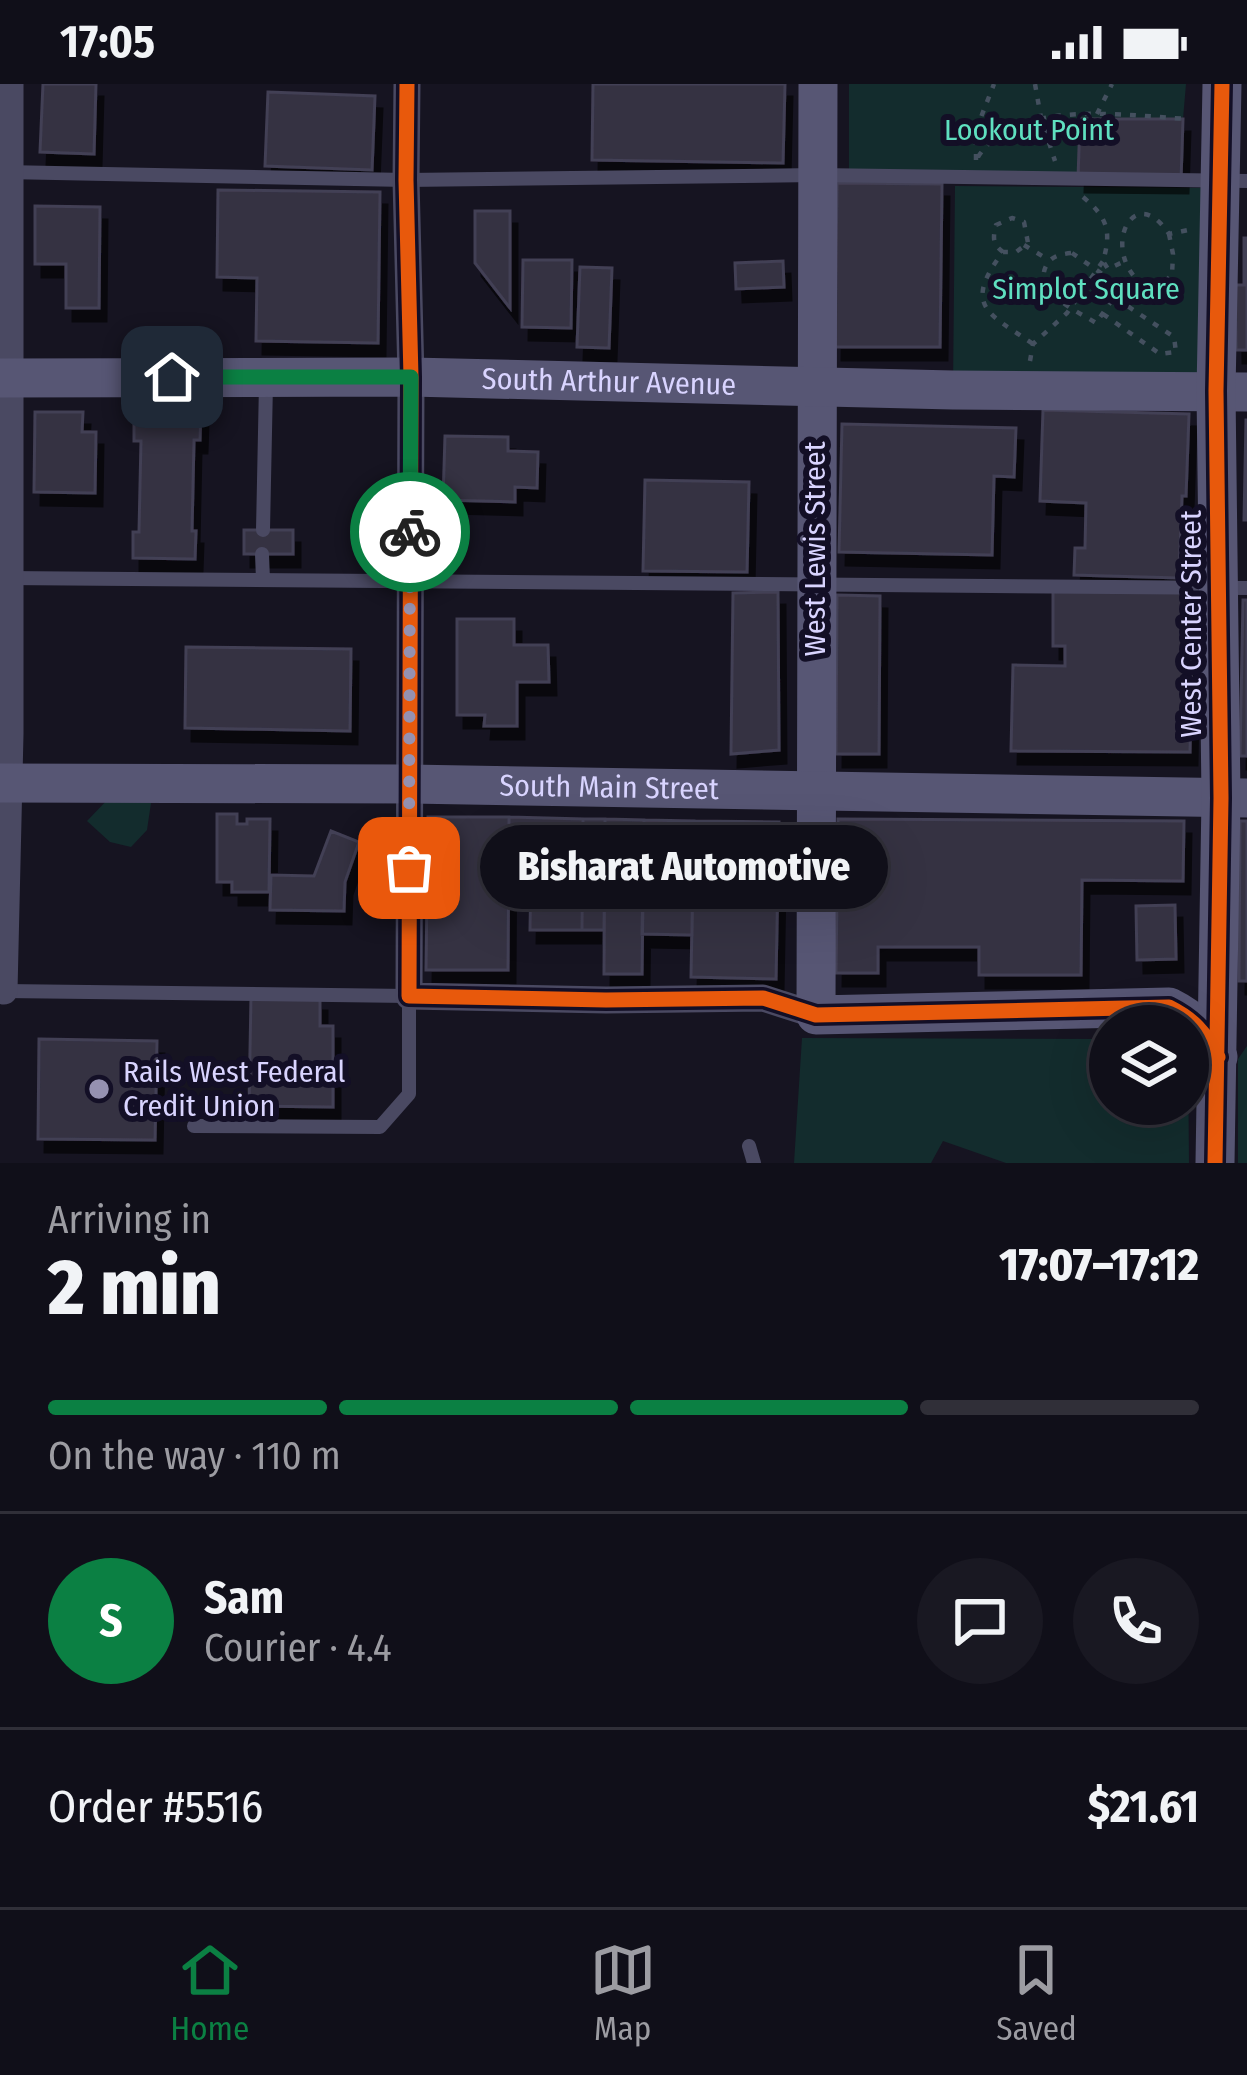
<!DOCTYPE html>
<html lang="en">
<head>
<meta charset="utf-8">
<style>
	:root { --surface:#100f19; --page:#191822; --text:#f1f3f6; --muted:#9c9ca2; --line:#302f38; --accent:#0b8043 }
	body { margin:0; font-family:"Fira Sans Condensed",sans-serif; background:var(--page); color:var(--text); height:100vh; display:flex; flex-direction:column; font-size:45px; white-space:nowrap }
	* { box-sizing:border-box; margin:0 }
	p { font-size:39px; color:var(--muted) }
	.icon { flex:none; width:66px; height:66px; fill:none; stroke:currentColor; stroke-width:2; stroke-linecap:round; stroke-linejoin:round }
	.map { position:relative; height:1079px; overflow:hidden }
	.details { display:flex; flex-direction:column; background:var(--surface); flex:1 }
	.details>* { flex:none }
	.controls { position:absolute; left:1089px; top:921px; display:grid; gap:24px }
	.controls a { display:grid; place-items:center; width:120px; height:120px; border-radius:50%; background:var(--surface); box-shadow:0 12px 48px #0002,0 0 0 3px var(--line); font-size:60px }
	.pin { position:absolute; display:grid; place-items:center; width:102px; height:102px; color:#fff; margin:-51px; border-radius:24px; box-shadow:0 6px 18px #0006 }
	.courier { position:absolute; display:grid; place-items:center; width:120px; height:120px; margin:-60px; border:9px solid #0b8043; border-radius:50%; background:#fff; color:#222; box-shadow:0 3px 15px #0007 }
	.bubble { position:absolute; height:84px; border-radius:42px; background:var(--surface); box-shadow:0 12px 48px #0002,0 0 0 3px var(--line); font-size:39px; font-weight:800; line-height:84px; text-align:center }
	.headline em { font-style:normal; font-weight:800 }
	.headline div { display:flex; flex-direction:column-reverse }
	.headline { display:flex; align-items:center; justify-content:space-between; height:204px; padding:0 48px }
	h1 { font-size:78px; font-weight:800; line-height:90px }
	.bar { display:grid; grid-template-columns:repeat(4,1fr); gap:18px 12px; align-content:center; height:144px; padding:0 48px }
	.bar i { height:15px; border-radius:9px; background:var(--line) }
	.bar .selected { background:var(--accent) }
	.bar p { grid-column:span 4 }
	.line { display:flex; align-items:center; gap:30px; padding:0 48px; border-top:3px solid var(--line) }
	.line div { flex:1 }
	.round { display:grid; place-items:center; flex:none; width:126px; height:126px; border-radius:63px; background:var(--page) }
	.status { display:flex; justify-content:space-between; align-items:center; height:84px; padding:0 60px; background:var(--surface); direction:ltr }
	.status svg { height:33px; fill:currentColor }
	.tabs { display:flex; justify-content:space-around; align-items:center; height:168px; border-top:3px solid var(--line); background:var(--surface); font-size:33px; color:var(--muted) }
	.tabs a { display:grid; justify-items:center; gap:6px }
	.tabs .selected { color:var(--accent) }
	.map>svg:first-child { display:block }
</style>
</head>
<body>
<div class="status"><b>17:05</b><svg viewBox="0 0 49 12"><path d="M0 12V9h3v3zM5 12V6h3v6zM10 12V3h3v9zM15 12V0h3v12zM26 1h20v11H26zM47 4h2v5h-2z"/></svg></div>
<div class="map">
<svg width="1247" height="1079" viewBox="0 0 1247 1079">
	<defs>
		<filter id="shadow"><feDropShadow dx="7" dy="13" stdDeviation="0" flood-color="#0009"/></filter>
	</defs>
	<rect width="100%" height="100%" fill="#161421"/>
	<path fill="#132c2d" d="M 849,0 L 1186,0 L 1183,35 L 1080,35 L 1078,95 L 849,85 Z
		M 955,102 L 1218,104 L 1216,307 L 953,306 Z
		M 110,713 L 151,719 L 147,746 L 131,763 L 110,758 L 87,737 Z
		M 802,954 L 1110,955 L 1110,1020 L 1188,1020 L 1188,969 L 1189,1079 L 1006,1079 L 943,1057 L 931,1079 L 794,1079 Z
		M 1247,962 L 1247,1079 L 1238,1079 L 1238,975 Z"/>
	<path fill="#343243" stroke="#433f54" stroke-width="3" filter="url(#shadow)" d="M 43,0 L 96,0 L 94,70 L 40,68 Z
		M 593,0 L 785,0 L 783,79 L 592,76 Z
		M 268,8 L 375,12 L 372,86 L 265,82 Z
		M 1080,35 L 1183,35 L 1181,96 L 1078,95 Z
		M 837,99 L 942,100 L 940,263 L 835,263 Z
		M 218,106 L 380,108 L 378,259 L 256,257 L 257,194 L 217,193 Z
		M 35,122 L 100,123 L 99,224 L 66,224 L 66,180 L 35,180 Z
		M 475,127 L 510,127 L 510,224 L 475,179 Z
		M 1244,154 L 1247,154 L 1247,266 L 1236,266 L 1235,201 L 1244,201 Z
		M 523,176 L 572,176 L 571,244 L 522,243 Z
		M 783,177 L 784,203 L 736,205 L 735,179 Z
		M 580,183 L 612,184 L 609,264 L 577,263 Z
		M 134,325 L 201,326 L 200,356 L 194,356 L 192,447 L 196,447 L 195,475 L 133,474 L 133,448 L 139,448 L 141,357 L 134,357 Z
		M 1043,326 L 1189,330 L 1186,412 L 1182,412 L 1179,494 L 1074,491 L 1075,464 L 1085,464 L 1086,419 L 1040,417 Z
		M 35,328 L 83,328 L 82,348 L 96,348 L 95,409 L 34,408 Z
		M 1246,336 L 1247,336 L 1247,436 L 1244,436 Z
		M 842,340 L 1016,344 L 1014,393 L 994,392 L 992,471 L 839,468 Z
		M 445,352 L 508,353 L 508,367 L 538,368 L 537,404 L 515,403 L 515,418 L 443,416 Z
		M 645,396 L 749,398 L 747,488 L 643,487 Z
		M 244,446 L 293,446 L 293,470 L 244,470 Z
		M 1053,506 L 1193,508 L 1190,668 L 1011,667 L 1013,581 L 1065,582 L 1065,562 L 1053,562 Z
		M 778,508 L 779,666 L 731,670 L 733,509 Z
		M 837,511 L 880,512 L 879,670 L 836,670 Z
		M 1243,516 L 1247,516 L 1247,672 L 1240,672 Z
		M 457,535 L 514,535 L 514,561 L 548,561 L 549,598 L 517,598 L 517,642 L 484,642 L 485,631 L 457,631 Z
		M 186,563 L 351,565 L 350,647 L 185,644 Z
		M 217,730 L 237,730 L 237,740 L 247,740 L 247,735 L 270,735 L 269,808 L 232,808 L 232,798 L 217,798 Z
		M 428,733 L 509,733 L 508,886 L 426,886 Z
		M 509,733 L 583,735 L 582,846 L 530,846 L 531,790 L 509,790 Z
		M 583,735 L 605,735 L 604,846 L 582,846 Z
		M 605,735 L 644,736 L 642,890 L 604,890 Z
		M 838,735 L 1184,737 L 1183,797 L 1082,796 L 1081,891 L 979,891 L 979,863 L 878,863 L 878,889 L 836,889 Z
		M 644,736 L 694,737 L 692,851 L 642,850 Z
		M 694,737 L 779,738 L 776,895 L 691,893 Z
		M 1240,737 L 1247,737 L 1247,897 L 1239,897 Z
		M 331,747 L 359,758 L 345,798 L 344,827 L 270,826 L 271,791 L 314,792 Z
		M 1175,821 L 1176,875 L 1137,876 L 1136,822 Z
		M 251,913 L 320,914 L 320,942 L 333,942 L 333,1023 L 249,1022 Z
		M 39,955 L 157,957 L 155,1056 L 38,1055 Z"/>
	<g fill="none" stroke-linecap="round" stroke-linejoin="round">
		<path stroke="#44505f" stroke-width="4.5" stroke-dasharray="6 9" stroke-linecap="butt" d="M 1035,0 L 1041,34 L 1055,77
			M 1097,30 L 1112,0
			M 978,73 C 1015,13 1129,32 1188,35
			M 976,76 L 976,46 L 994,0
			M 1083,113 C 1107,133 1112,147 1103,177 L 1108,185 L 1125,177
			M 1169,150 L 1173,170 L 1172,191 L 1162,200 L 1149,205 C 1096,173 1132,93 1169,150 L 1188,146
			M 1024,161 L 1049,176
			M 1003,168 C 992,160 993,153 996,141 L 1012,134 L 1024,138 L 1028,159 L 1016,168 L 1003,168 C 962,222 988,229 1033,260
			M 1072,169 L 1121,203 L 1096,239 C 1079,228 1033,208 1046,182 C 1051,172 1061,170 1072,169 Z
			M 1103,230 L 1160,270 L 1176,268 L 1174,253 L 1114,213
			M 1030,277 L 1033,260 L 1067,229 L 1103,177"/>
		<path stroke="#4a4962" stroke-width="14" d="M 5,88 L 406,96 L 817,91 L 1247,97
			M 263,446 L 266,299
			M 262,470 L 263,496
			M 5,494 L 1247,504
			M 4,907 L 409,912 L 409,1010 L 380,1043 L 194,1042
			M 749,1062 L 754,1079"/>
		<path stroke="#4a4962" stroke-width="27" d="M 407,0 L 406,96 L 411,293 L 409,912 L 606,916 L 763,914 L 816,931
			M 4,907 L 10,650 L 10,0"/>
		<g stroke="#575674" stroke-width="39">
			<path d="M 818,0 L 816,931 L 1169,923 C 1193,935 1205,948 1218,973"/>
			<path id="s1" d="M 0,294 L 411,293 L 953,306 L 1247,308"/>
			<path id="s2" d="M 0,699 L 409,700 L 1247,714"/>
			<path d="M 1215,1079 L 1221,714 L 1216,307 L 1222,0"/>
		</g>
		<defs>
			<path id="cycleway" d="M 407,0 L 406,96 L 411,293 L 409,912 L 606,916 L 763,914 L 816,931 L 1169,923 C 1193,935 1205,948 1218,973
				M 1215,1079 L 1221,714 L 1216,307 L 1222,0"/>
		</defs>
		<use href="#cycleway" stroke="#130f26" stroke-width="22"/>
		<use href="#cycleway" stroke="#e8590c" stroke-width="15"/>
	</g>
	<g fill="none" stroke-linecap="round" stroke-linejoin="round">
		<path stroke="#9591b1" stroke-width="12" stroke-dasharray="0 21.6" d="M 409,784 L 410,448"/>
		<path stroke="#0b8043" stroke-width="15" d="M 172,293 L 411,293 L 410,448"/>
	</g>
	<circle fill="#9591b1" stroke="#130f26" stroke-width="4.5" cx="99" cy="1005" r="12"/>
	<g text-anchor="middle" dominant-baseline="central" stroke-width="12" stroke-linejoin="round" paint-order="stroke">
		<g font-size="30" fill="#5fe0c0" stroke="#130f26">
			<text x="1029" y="46">Lookout Point</text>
			<text x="1086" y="205">Simplot Square</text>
		</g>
		<g font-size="30" fill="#d9d4ff" stroke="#130f26">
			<text stroke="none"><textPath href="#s1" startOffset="609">South Arthur Avenue</textPath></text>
			<text transform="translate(815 465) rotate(-90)">West Lewis Street</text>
			<text transform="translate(1191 540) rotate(-90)">West Center Street</text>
			<text stroke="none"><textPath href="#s2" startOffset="609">South Main Street</textPath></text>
		</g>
		<g font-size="30" fill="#d9d4ff" stroke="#130f26" text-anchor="start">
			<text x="123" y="988">Rails West Federal<tspan x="123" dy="34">Credit Union</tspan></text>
		</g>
	</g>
</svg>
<div class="controls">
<a><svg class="icon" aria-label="layers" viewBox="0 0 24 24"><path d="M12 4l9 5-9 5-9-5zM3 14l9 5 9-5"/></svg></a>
</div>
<div class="pin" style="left:409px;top:784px;background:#ea580c"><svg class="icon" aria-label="bag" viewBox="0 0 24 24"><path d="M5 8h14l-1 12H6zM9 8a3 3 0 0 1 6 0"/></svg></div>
<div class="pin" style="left:172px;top:293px;background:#1f2937"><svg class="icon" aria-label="home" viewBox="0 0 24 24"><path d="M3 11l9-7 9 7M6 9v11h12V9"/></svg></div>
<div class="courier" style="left:410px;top:448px"><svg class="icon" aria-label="bike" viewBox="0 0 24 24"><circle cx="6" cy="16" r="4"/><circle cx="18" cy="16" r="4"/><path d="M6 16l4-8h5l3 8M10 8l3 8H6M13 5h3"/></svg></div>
<div class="bubble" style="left:480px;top:741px;width:408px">Bisharat Automotive</div>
</div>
<section class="details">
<div class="headline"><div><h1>2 min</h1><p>Arriving in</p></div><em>17:07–17:12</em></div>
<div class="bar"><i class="selected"></i><i class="selected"></i><i class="selected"></i><i></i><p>On the way · 110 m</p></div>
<div class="line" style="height:216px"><b class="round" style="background:var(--accent);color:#fff">S</b><div><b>Sam</b><p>Courier · 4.4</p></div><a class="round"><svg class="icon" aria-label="chat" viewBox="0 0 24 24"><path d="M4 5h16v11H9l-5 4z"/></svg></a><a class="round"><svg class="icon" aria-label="phone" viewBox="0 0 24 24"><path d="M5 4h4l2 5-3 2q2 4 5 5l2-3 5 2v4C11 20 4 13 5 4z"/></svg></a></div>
<div class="line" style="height:156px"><div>Order #5516</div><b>$21.61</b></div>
</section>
<nav class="tabs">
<a class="selected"><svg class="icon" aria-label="home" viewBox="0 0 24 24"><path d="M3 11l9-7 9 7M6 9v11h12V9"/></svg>Home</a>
<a><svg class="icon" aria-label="map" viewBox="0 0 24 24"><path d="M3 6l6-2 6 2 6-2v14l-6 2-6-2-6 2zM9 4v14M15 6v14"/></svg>Map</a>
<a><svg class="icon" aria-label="saved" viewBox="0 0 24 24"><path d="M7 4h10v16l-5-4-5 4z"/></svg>Saved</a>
</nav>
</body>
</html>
